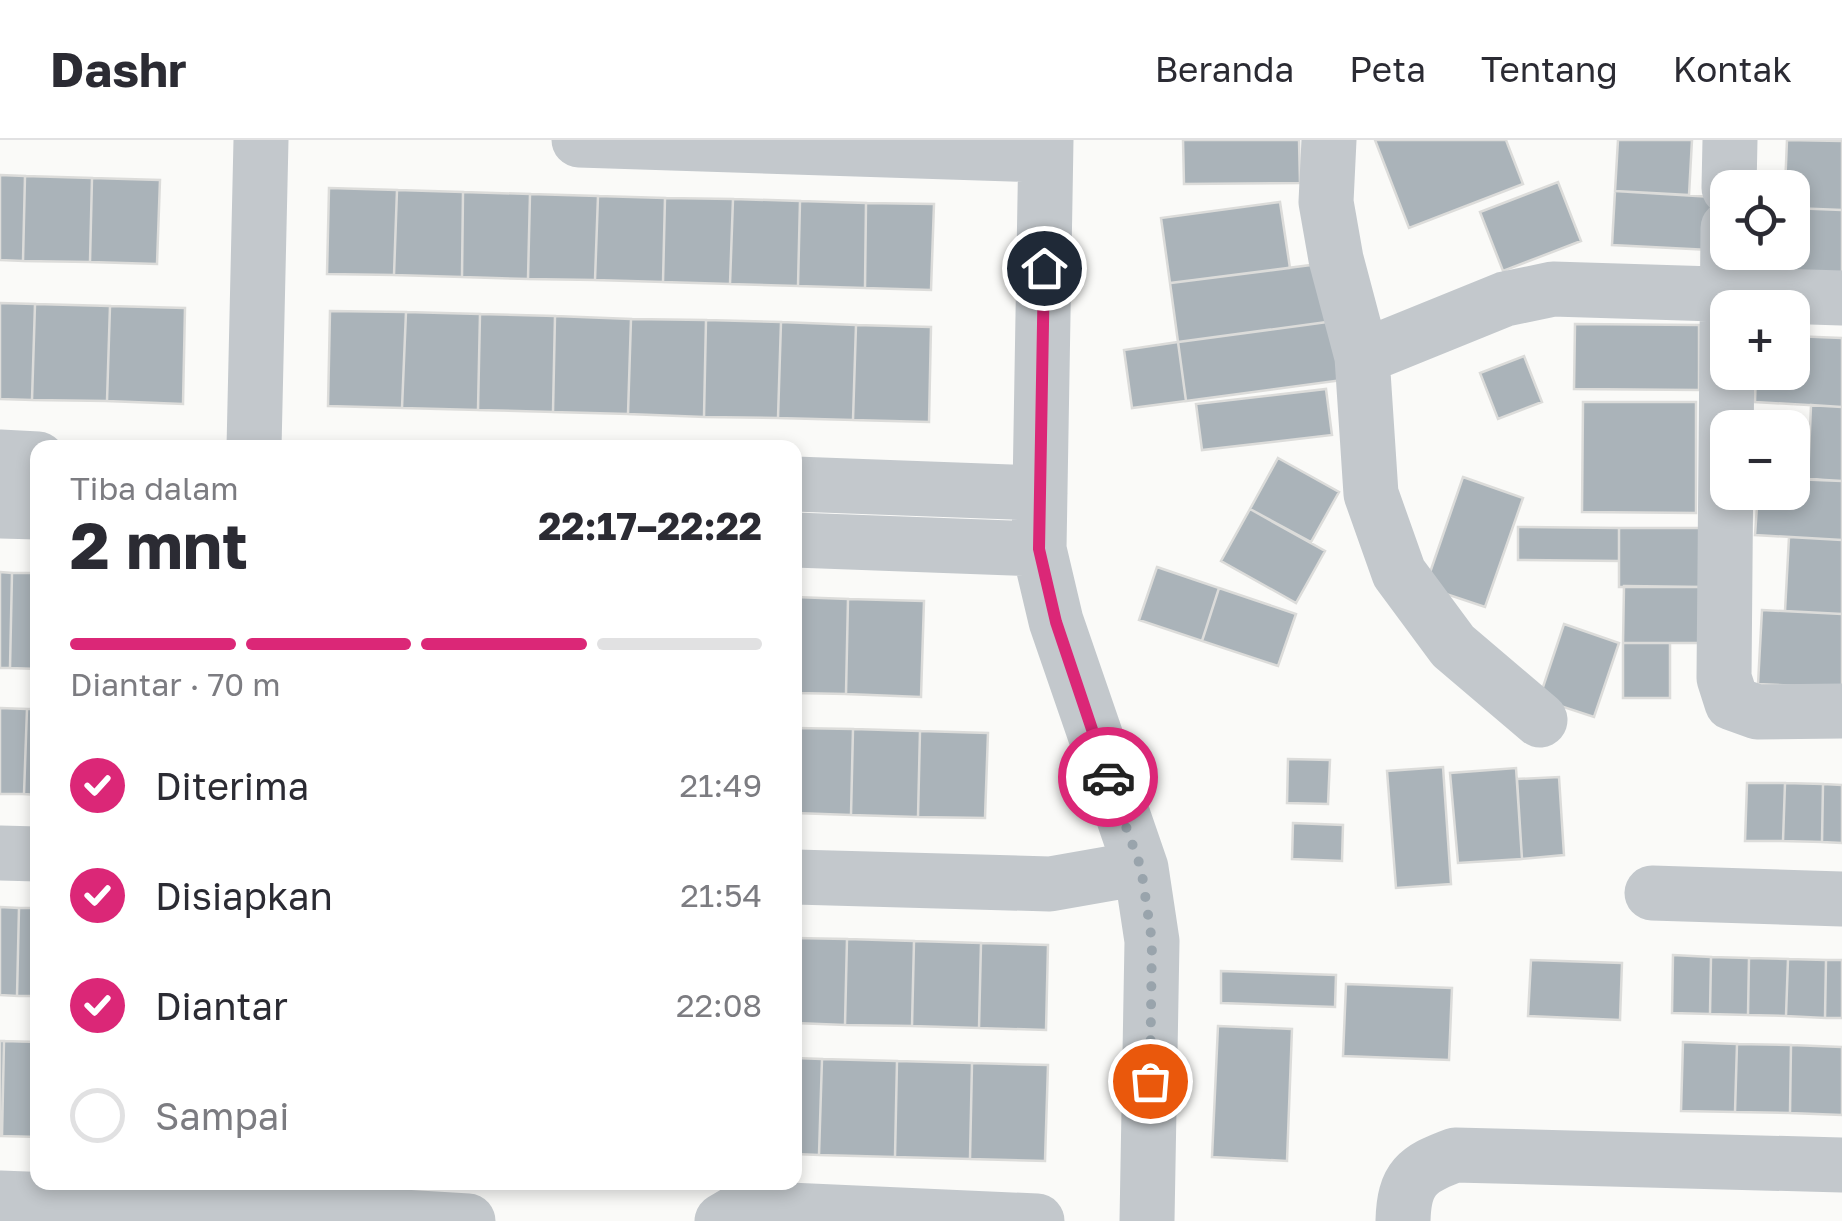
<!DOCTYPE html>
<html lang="id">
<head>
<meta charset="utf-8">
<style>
	:root { --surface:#fff; --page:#f2f2f3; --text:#2b2b33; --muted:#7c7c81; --line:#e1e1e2; --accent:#db2777 }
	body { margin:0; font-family:"Golos Text",sans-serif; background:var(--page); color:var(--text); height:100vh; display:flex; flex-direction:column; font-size:38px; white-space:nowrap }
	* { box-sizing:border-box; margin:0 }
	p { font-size:32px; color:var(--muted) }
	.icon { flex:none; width:55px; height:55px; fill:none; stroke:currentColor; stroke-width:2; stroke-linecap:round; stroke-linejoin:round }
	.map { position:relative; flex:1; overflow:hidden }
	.sheet { position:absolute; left:30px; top:300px; width:772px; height:750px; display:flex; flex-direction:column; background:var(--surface); border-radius:20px; box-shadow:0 5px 15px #0003 }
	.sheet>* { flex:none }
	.tools { position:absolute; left:1710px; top:30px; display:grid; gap:20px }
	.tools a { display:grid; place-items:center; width:100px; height:100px; border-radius:20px; background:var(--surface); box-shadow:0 5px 15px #0003; font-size:50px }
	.pin { position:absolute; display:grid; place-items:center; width:85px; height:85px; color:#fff; margin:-42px; border:5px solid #fff; border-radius:50%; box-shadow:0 2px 10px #0007 }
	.courier { position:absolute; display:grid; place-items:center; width:100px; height:100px; margin:-50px; border:8px solid #db2777; border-radius:50%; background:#fff; color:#222; box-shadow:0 2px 12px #0007 }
	.head em { font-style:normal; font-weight:700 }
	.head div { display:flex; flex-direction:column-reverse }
	.head { display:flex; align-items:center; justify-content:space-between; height:170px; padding:0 40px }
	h1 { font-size:65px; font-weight:700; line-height:75px }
	.bar { display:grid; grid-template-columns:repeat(4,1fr); gap:15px 10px; align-content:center; height:120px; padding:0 40px }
	.bar i { height:12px; border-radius:8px; background:var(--line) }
	.bar .on { background:var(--accent) }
	.bar p { grid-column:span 4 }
	ol { padding:0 40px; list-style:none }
	li { display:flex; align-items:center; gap:30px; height:110px }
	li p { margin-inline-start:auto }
	li .icon { padding:10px; border-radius:50%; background:var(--accent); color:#fff; stroke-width:4 }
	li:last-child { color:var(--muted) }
	li i { width:55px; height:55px; border:5px solid var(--line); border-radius:50% }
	header { display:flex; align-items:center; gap:60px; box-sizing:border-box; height:140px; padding:0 50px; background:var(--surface); border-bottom:2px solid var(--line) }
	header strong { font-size:48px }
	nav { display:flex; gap:55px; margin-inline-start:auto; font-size:35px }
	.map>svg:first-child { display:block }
</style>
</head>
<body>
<header>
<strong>Dashr</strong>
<nav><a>Beranda</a><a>Peta</a><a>Tentang</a><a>Kontak</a></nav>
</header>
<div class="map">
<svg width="1842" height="1081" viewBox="0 0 1842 1081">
	<rect width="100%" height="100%" fill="#fafaf8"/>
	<path fill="#aab3b9" stroke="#dcdcda" stroke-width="2.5" d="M 1183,0 L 1299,0 L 1300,43 L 1184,44 Z
		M 1375,0 L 1506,0 L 1523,44 L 1409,88 Z
		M 1618,0 L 1692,0 L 1689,55 L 1615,51 Z
		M 1787,0 L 1842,1 L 1842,70 L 1792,68 L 1792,48 L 1785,48 Z
		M 0,35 L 25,36 L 23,121 L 0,120 Z
		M 25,36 L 92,38 L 90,122 L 23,121 Z
		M 92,38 L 160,40 L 157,124 L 90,122 Z
		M 1558,42 L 1581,101 L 1503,131 L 1480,72 Z
		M 329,48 L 397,50 L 394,135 L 327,134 Z
		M 397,50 L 463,52 L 462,137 L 394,135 Z
		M 1615,51 L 1713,57 L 1710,110 L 1612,105 Z
		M 463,52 L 530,54 L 528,139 L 462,137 Z
		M 530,54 L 598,56 L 595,140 L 528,139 Z
		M 598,56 L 665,58 L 663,142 L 595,140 Z
		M 665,58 L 733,59 L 730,144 L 663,142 Z
		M 733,59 L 800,61 L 798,146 L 730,144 Z
		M 800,61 L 866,63 L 865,148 L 798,146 Z
		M 1280,62 L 1290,128 L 1170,143 L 1161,78 Z
		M 866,63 L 934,64 L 931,150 L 865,148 Z
		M 1792,68 L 1842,70 L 1842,137 L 1789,134 L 1790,112 L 1792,112 Z
		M 1319,124 L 1327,182 L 1178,202 L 1170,143 Z
		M 0,163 L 35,164 L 32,260 L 0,259 Z
		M 35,164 L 110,166 L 107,261 L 32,260 Z
		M 110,166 L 185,168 L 183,264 L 107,261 Z
		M 330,171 L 406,172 L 402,268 L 328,266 Z
		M 406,172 L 480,174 L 478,270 L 402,268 Z
		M 480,174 L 555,176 L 553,272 L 478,270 Z
		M 555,176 L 631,179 L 628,274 L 553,272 Z
		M 631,179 L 706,180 L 704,277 L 628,274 Z
		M 706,180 L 781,182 L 778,278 L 704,277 Z
		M 1342,180 L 1350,239 L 1186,261 L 1178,202 Z
		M 781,182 L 856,185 L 853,280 L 778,278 Z
		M 1575,184 L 1699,185 L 1699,250 L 1574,249 Z
		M 856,185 L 931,187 L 929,282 L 853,280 Z
		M 1792,196 L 1842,198 L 1842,267 L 1755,262 L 1756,232 L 1792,232 Z
		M 1178,202 L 1186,261 L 1132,268 L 1124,210 Z
		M 1524,216 L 1542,262 L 1498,279 L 1480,233 Z
		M 1326,249 L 1332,295 L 1202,310 L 1196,264 Z
		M 1583,262 L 1696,262 L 1696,373 L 1582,372 Z
		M 1811,265 L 1842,267 L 1842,341 L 1808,339 Z
		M 1278,318 L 1339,352 L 1311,402 L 1250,369 Z
		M 1463,337 L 1523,358 L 1485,467 L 1425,447 Z
		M 1792,339 L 1842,341 L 1842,400 L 1755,395 L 1758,352 L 1792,352 Z
		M 1250,369 L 1325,411 L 1296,463 L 1221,421 Z
		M 1518,387 L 1619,388 L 1619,421 L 1518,420 Z
		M 1619,388 L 1707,388 L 1706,447 L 1619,447 Z
		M 1789,397 L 1842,400 L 1842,474 L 1785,471 Z
		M 1157,427 L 1219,448 L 1202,501 L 1139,480 Z
		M 0,432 L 12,433 L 10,528 L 0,528 Z
		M 12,433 L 38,433 L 38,529 L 10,528 Z
		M 1624,446 L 1706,447 L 1706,503 L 1623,503 Z
		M 1219,448 L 1296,474 L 1278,526 L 1202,501 Z
		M 795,457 L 848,459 L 846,554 L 795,553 Z
		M 848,459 L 924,461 L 921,557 L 846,554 Z
		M 1762,470 L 1842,474 L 1842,548 L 1758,544 Z
		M 1564,484 L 1619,503 L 1594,577 L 1539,559 Z
		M 1623,503 L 1670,503 L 1670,558 L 1623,558 Z
		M 0,568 L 27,569 L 24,654 L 0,654 Z
		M 27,569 L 38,569 L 38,655 L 24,654 Z
		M 795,588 L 853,589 L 851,675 L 795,673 Z
		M 853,589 L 920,591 L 918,677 L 851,675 Z
		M 920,591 L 988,593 L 985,678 L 918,677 Z
		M 1288,619 L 1330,620 L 1328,664 L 1287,663 Z
		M 1443,627 L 1451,744 L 1396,748 L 1387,631 Z
		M 1516,628 L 1522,719 L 1458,723 L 1450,633 Z
		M 1559,637 L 1564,715 L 1522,719 L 1517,639 Z
		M 1747,643 L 1785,643 L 1783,701 L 1745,701 Z
		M 1785,643 L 1823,644 L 1822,702 L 1783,701 Z
		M 1823,644 L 1842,645 L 1842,703 L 1822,702 Z
		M 1293,683 L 1343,685 L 1342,721 L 1292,719 Z
		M 0,767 L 19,768 L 17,856 L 0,855 Z
		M 19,768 L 38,768 L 38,856 L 17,856 Z
		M 795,798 L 847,799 L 845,885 L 795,883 Z
		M 847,799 L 914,801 L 912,886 L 845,885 Z
		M 914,801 L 981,803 L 979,888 L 912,886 Z
		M 981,803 L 1048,805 L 1046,890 L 979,888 Z
		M 1673,815 L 1711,817 L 1710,874 L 1672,873 Z
		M 1711,817 L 1749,818 L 1748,875 L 1710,874 Z
		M 1749,818 L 1788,819 L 1786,876 L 1748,875 Z
		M 1788,819 L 1826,820 L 1825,878 L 1786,876 Z
		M 1531,820 L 1622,823 L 1620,880 L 1528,876 Z
		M 1826,820 L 1842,820 L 1842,878 L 1825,878 Z
		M 1221,831 L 1336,835 L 1335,867 L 1221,863 Z
		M 1346,844 L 1452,848 L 1449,920 L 1343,916 Z
		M 1218,886 L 1292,889 L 1287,1021 L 1212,1017 Z
		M 0,901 L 4,901 L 2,996 L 0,996 Z
		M 4,901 L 38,902 L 38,997 L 2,996 Z
		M 1683,902 L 1737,904 L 1735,972 L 1681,971 Z
		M 1737,904 L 1791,905 L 1790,973 L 1735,972 Z
		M 1791,905 L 1842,907 L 1842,975 L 1790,973 Z
		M 795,918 L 822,919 L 819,1015 L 795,1014 Z
		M 822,919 L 897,921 L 895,1017 L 819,1015 Z
		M 897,921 L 972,923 L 970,1019 L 895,1017 Z
		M 972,923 L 1048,925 L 1045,1021 L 970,1019 Z"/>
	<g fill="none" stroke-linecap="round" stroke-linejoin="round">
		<path stroke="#c3c8cc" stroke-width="55" d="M 579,0 L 1045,15
			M 1046,0 L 1039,409 L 1056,481 L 1141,728 L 1152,801 L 1147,1081
			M 1329,0 L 1326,62 L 1336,119 L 1362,217 L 1371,354 L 1399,433 L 1453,506 L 1540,580
			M 1729,48 L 1730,0
			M 1728,88 L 1724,538 L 1732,563 L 1757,572 L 1842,571
			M 1362,217 L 1505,159 L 1553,149 L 1842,158
			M 254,308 L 261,0
			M 0,317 L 38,319
			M 795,344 L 1040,353
			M 0,371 L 38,372
			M 795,400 L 1039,409
			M 0,713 L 38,714
			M 795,737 L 1050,744 L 1141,728
			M 1652,753 L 1842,759
			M 0,1058 L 235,1067 L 468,1081
			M 722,1081 L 744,1068 L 1037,1081
			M 1403,1081 C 1404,1038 1417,1029 1455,1015 L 1842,1025"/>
	</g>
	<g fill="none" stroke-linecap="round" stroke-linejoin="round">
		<path stroke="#99a4ac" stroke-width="10" stroke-dasharray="0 18" d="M 1108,637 L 1141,728 L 1152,801 L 1150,941"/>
		<path stroke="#db2777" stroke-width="12" d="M 1044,128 L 1039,409 L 1056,482 L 1108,637"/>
	</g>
</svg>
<div class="tools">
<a><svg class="icon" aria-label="locate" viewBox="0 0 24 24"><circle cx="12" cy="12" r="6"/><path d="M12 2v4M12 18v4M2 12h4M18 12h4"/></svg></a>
<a>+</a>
<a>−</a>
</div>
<div class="pin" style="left:1150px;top:941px;background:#ea580c"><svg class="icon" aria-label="bag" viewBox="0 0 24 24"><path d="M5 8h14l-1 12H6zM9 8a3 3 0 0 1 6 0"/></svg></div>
<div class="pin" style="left:1044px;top:128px;background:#1f2937"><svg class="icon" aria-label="home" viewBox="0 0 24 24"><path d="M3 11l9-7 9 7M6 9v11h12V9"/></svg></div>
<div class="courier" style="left:1108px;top:637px"><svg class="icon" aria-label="car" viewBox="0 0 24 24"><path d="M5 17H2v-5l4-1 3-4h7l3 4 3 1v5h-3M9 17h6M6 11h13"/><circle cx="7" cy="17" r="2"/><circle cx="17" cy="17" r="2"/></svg></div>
<section class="sheet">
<div class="head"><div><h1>2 mnt</h1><p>Tiba dalam</p></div><em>22:17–22:22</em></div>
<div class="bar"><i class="on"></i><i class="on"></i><i class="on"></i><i></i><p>Diantar · 70 m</p></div>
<ol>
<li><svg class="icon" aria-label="check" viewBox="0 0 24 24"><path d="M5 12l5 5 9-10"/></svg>Diterima<p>21:49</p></li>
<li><svg class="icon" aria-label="check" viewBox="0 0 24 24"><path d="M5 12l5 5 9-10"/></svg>Disiapkan<p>21:54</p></li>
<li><svg class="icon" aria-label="check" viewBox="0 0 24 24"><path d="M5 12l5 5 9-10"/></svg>Diantar<p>22:08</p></li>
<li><i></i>Sampai</li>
</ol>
</section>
</div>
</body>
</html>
